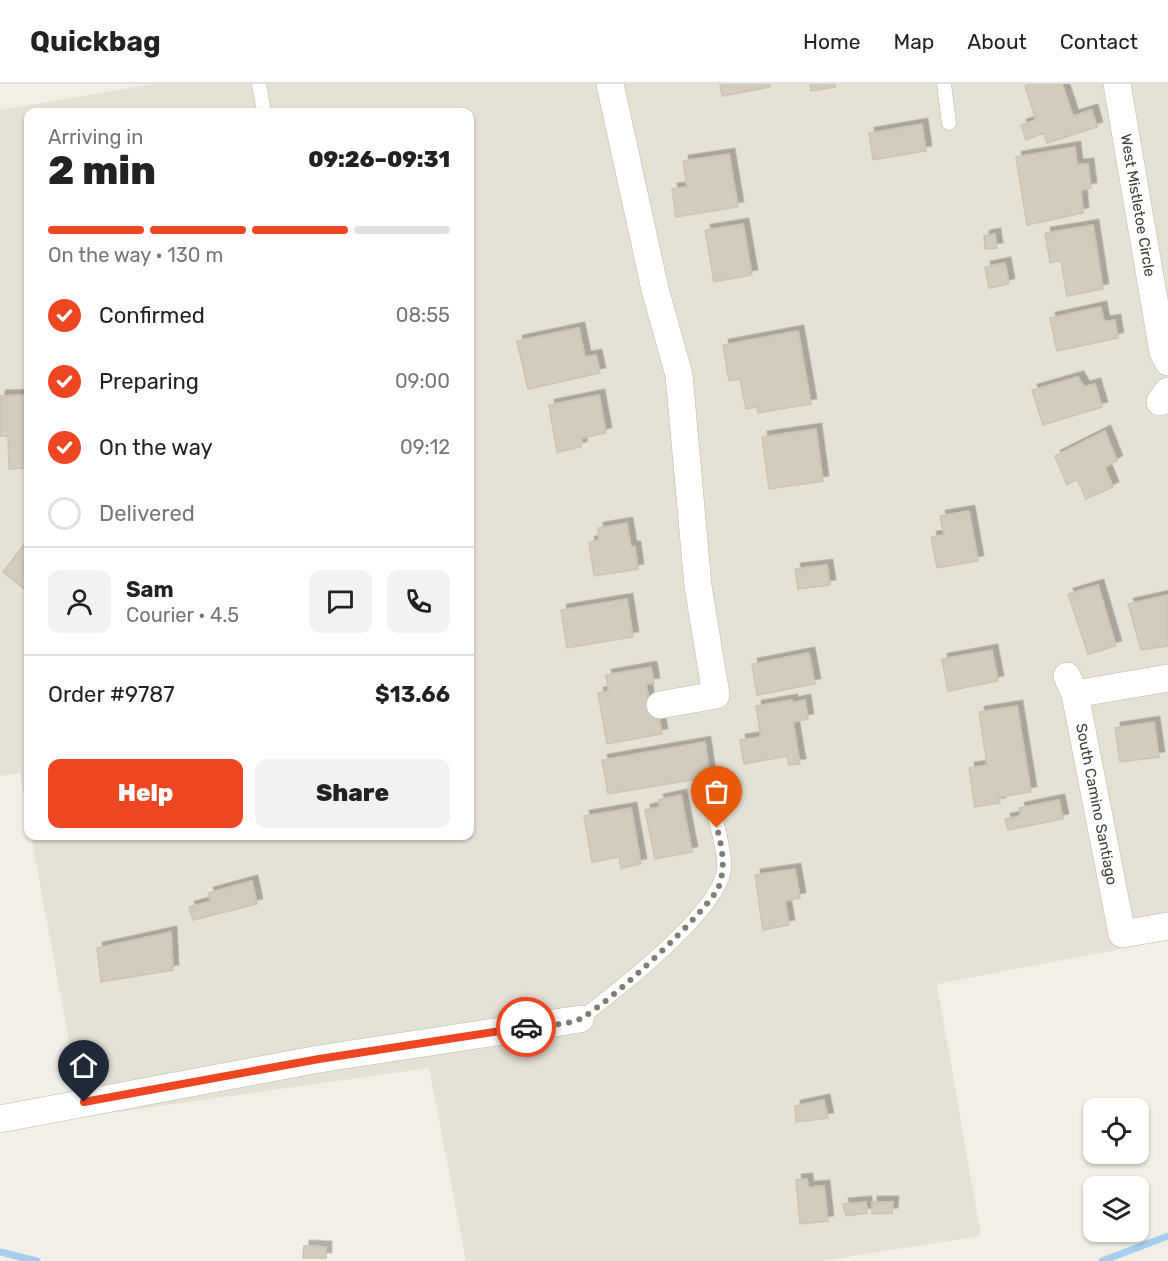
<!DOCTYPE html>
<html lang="en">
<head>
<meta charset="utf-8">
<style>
	:root { --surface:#fff; --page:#f2f2f2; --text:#222; --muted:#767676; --line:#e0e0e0; --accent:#ee4622 }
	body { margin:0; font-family:Rubik,sans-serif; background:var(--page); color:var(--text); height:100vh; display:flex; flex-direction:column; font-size:22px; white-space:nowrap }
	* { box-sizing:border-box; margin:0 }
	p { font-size:20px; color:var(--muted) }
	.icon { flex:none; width:33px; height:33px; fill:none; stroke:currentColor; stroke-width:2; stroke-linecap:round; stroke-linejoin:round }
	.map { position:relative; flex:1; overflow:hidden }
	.sheet { position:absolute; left:24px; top:24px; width:450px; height:732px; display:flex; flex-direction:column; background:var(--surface); border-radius:12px; box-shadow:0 2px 4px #0004 }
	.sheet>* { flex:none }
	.tools { position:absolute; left:1083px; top:1014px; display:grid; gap:12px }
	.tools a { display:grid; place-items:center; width:66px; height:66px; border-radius:12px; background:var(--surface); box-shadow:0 2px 4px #0004; font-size:30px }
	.pin { position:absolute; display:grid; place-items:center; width:51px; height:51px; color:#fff; margin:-62px -26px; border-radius:50% 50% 50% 0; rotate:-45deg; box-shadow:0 0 6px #0007 }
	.pin .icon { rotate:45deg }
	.courier { position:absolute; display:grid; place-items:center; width:60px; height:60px; margin:-30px; border:4px solid #ee4622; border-radius:50%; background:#fff; color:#222; box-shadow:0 2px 8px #0007 }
	.headline em { font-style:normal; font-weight:800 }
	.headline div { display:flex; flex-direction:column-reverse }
	.headline { display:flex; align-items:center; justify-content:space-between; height:102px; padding:0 24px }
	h1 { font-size:39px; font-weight:800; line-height:45px }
	.bar { display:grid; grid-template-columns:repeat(4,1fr); gap:9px 6px; align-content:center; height:72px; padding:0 24px }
	.bar i { height:8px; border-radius:4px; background:var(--line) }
	.bar .on { background:var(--accent) }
	.bar p { grid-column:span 4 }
	.line { display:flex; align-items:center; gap:15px; padding:0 24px; border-top:2px solid var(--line) }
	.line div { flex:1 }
	.round { display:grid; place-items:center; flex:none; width:63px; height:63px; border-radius:12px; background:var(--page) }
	ol { padding:0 24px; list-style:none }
	li { display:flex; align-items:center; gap:18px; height:66px }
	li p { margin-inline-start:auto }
	li .icon { padding:6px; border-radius:50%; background:var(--accent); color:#fff; stroke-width:4 }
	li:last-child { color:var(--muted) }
	li i { width:33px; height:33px; border:3px solid var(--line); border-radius:50% }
	.primary-button { display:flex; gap:12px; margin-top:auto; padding:12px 24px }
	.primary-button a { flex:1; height:69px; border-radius:12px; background:var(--accent); color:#fff; font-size:24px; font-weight:800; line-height:69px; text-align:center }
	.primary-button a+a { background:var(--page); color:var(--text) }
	header { display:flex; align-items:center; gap:36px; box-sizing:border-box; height:84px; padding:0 30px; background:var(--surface); border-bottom:2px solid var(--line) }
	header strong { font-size:28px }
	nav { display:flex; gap:33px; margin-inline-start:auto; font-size:21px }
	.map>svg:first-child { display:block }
</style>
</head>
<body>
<header>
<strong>Quickbag</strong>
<nav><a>Home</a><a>Map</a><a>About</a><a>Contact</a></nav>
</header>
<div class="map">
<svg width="1168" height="1177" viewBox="0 0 1168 1177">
	<defs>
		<filter id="shadow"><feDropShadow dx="5.5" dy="-5.5" stdDeviation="0" flood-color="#0004"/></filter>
	</defs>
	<rect width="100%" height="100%" fill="#f2efe7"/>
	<path fill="#e6e1d5" d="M 152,0 L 1168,0 L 1168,856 L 937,900 L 981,1152 L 821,1177 L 466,1177 L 429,984 L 83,1033 L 31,752 L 470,752 L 470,28 L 28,28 L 28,735 L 20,689 L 0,692 L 0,26 Z"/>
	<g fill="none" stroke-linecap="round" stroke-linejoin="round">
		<path stroke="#a6ceec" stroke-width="7" d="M 0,1168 L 37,1177
			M 1102,1177 L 1168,1152"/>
	</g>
	<path fill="#d3cbbd" stroke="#cec3b0" stroke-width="1.5" filter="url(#shadow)" d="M 720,0 L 770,0 L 770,3 L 722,12 Z
		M 810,0 L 835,0 L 835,3 L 811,7 Z
		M 1031,0 L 1062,0 L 1073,32 L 1092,26 L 1097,43 L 1047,59 L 1044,49 L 1026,56 L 1021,41 L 1036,36 L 1025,2 Z
		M 922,40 L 926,67 L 873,76 L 869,49 Z
		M 1075,63 L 1077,81 L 1088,80 L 1091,104 L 1081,106 L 1083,129 L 1027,141 L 1016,73 Z
		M 729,70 L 738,123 L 676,133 L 672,105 L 687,103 L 683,77 Z
		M 743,140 L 752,191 L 714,198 L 705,146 Z
		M 1093,141 L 1103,205 L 1067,212 L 1061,177 L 1050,179 L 1045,149 Z
		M 995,150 L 997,164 L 985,165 L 984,152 Z
		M 1005,179 L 1009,200 L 989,204 L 985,183 Z
		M 1101,223 L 1104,238 L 1115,236 L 1118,254 L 1057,267 L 1050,234 Z
		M 579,244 L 585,273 L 596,271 L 600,289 L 528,305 L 517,257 Z
		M 798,247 L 811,320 L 758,329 L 757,323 L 746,325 L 740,295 L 729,297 L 723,261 Z
		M 1078,293 L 1084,303 L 1095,300 L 1102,323 L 1043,341 L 1032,306 Z
		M 28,311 L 28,384 L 9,385 L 8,352 L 0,352 L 0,312 Z
		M 599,311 L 606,349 L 582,354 L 581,363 L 557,368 L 549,321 Z
		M 816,345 L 823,397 L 769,405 L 762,353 Z
		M 1105,347 L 1117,377 L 1105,383 L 1113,403 L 1086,415 L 1077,395 L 1067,401 L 1055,372 Z
		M 969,427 L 978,477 L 937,484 L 931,453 L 944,451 L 940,432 Z
		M 627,439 L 631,463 L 635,463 L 638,485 L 594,492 L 589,458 L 599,456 L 598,444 Z
		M 28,456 L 28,508 L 3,488 Z
		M 827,481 L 830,501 L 798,505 L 795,485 Z
		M 1098,501 L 1116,562 L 1088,570 L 1068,510 Z
		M 1168,511 L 1168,562 L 1141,566 L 1128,520 Z
		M 627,515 L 633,553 L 567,564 L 561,526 Z
		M 992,566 L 998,597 L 948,607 L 942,575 Z
		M 809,569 L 815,600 L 757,611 L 752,580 Z
		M 651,583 L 654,599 L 646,600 L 651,630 L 658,629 L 662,650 L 607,660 L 598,609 L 609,607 L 606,591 Z
		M 792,616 L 792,619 L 805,616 L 808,635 L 793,638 L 800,680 L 789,681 L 787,672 L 744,680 L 740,656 L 761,653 L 756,622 Z
		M 1017,622 L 1031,708 L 999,713 L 1000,719 L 975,723 L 969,684 L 987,681 L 979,628 Z
		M 1154,638 L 1159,673 L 1120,678 L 1115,644 Z
		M 705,658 L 710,693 L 608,710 L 602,676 Z
		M 681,711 L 692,768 L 655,775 L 645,726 L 660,723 L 658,716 Z
		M 1059,716 L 1063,735 L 1008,746 L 1005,735 L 1021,732 L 1019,724 Z
		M 631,724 L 641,780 L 621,784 L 619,773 L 592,778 L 584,732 Z
		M 795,785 L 800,814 L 785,817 L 789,841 L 763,846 L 755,791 Z
		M 252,797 L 257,820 L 193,836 L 189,823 L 211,817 L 208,809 Z
		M 171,848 L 173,886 L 101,898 L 97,864 Z
		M 824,1016 L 828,1034 L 796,1038 L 795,1022 Z
		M 807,1095 L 808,1103 L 824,1102 L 828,1137 L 800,1140 L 796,1096 Z
		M 866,1118 L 867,1129 L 846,1132 L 843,1120 Z
		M 872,1118 L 893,1118 L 892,1129 L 872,1130 Z
		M 304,1162 L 326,1163 L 326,1174 L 303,1174 Z"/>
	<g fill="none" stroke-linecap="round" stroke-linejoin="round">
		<defs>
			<path id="service" d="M 259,0 L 264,28
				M 944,0 L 949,39
				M 580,935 C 614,909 721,827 724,784 C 725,765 717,744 713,725"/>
			<g id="minor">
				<path d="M 610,0 L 655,205 L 679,291 L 698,502 L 716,611 L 660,621"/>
				<path id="s1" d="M 1117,0 L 1163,268 L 1168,278"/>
				<path d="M 1160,318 L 1168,307"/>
				<path id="s2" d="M 1067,592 L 1075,610 L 1122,850 L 1168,842"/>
				<path d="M 1075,610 L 1168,594"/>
				<path d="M 0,1035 L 319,975 L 580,935"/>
			</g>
		</defs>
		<use href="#service" stroke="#bdb7aa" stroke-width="15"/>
		<use href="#minor" stroke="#bdb7aa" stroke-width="28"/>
		<use href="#service" stroke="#fff" stroke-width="14"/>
		<use href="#minor" stroke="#fff" stroke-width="27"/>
	</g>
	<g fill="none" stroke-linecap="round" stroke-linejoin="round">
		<path stroke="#827d74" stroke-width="6" stroke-dasharray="0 10.8" d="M 526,943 C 542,941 565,942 580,935 C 605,923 710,826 719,802 C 726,782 722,764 717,744"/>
		<path stroke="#ee4622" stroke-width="8" d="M 84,1018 L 319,975 L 526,943"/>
	</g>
	<g text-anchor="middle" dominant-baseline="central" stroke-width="4.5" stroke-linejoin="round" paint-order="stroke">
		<g font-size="15" fill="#454036" stroke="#fff">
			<text stroke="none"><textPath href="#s1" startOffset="123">West Mistletoe Circle</textPath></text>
			<text stroke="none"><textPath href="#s2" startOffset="132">South Camino Santiago</textPath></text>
		</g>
	</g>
</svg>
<div class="tools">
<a><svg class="icon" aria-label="locate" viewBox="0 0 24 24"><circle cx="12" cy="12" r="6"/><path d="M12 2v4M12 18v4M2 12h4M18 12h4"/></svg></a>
<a><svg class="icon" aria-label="layers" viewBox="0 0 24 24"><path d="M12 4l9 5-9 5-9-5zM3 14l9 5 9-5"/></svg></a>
</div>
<div class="pin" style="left:717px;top:744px;background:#ea580c"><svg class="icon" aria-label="bag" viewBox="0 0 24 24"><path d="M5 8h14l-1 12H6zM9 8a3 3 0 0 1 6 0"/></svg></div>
<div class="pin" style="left:84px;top:1018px;background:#1f2937"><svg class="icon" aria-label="home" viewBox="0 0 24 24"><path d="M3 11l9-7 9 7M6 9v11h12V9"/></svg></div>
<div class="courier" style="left:526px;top:943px"><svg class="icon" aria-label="car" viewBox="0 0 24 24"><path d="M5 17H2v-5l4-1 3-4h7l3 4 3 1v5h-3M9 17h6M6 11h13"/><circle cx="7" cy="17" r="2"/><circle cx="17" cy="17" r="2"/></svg></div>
<section class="sheet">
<div class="headline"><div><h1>2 min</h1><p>Arriving in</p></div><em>09:26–09:31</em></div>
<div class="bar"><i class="on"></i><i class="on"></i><i class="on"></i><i></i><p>On the way · 130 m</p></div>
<ol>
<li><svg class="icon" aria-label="check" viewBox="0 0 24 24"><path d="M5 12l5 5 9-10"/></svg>Confirmed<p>08:55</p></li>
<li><svg class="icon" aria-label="check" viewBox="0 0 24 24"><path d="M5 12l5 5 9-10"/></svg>Preparing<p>09:00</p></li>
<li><svg class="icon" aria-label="check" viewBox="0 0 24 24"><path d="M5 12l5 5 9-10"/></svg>On the way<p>09:12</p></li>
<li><i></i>Delivered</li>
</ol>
<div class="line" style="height:108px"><a class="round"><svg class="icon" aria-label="person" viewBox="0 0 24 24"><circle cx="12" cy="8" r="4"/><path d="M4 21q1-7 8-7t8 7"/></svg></a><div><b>Sam</b><p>Courier · 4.5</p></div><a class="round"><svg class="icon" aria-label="chat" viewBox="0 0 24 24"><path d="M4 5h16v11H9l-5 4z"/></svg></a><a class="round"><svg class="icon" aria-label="phone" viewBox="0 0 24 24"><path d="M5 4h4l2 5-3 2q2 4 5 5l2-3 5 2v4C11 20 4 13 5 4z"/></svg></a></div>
<div class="line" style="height:78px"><div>Order #9787</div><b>$13.66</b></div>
<div class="primary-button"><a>Help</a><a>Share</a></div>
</section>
</div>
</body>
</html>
